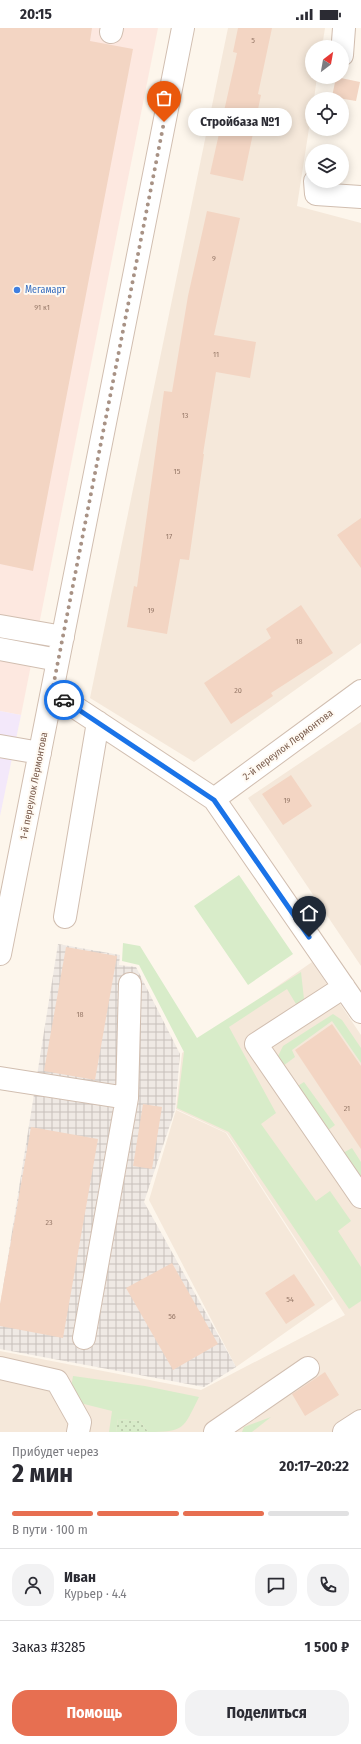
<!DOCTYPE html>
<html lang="ru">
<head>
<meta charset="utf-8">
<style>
	:root { --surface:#fff; --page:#f2f2f3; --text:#2b2b33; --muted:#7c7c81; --line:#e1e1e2; --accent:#e76f51 }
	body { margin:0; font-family:"Fira Sans Condensed",sans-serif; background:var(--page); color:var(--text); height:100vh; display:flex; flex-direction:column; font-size:15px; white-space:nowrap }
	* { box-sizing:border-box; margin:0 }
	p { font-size:13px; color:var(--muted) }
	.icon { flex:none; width:22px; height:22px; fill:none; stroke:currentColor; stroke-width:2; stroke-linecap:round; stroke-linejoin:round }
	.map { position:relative; height:1404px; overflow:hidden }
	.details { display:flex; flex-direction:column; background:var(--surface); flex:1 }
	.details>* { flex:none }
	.needle { width:26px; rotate:31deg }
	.tools { position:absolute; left:305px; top:12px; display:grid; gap:8px }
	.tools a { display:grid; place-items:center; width:44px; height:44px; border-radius:50%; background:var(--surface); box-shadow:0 2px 10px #0003; font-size:20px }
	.pin { position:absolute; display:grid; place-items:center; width:34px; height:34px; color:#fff; margin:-41px -17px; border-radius:50% 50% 50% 0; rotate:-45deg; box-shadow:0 0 4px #0007 }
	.pin .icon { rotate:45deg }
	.courier { position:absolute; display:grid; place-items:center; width:40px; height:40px; margin:-20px; border:3px solid #1a73e8; border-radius:50%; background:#fff; color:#222; box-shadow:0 1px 5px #0007 }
	.bubble { position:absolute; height:28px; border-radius:14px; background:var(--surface); box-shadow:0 2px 10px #0003; font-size:13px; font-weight:700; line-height:28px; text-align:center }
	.summary em { font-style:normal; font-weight:700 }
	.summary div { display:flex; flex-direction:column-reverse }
	.summary { display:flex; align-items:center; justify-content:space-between; height:68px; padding:0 12px }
	h1 { font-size:26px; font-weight:700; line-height:30px }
	.bar { display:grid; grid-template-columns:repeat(4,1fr); gap:6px 4px; align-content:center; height:48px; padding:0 12px }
	.bar i { height:5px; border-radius:3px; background:var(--line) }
	.bar .current { background:var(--accent) }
	.bar p { grid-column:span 4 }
	.line { display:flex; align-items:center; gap:10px; padding:0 12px; border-top:1px solid var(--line) }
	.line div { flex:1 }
	.round { display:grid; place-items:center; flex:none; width:42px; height:42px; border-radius:16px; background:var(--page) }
	.button { display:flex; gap:8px; margin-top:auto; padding:8px 12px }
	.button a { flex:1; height:46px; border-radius:16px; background:var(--accent); color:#fff; font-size:16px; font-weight:700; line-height:46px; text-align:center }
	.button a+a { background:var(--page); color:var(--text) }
	.status { display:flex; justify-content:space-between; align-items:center; height:28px; padding:0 20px; background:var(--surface); direction:ltr }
	.status svg { height:11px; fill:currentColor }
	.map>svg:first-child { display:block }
</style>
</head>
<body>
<div class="status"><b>20:15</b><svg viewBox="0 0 49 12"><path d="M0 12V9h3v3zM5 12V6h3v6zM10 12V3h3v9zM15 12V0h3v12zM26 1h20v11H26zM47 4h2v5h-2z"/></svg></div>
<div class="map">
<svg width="361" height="1404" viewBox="0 0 361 1404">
	<defs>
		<pattern id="industrial-grid" width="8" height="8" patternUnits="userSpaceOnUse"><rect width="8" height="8" fill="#efe9e4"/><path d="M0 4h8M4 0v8" fill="none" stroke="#c7c0bb"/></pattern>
		<pattern id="park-dots" width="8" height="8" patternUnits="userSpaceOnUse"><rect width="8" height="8" fill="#d8ecc9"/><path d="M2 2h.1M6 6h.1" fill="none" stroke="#b4c2a5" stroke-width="1.8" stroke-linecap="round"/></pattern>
	</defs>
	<rect width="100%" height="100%" fill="#fdf6ec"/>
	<path fill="#f5e8da" d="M 228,0 L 325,0 L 322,19 L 312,19 L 312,49 L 317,49 L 314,71 L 312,71 L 312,81 L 297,178 L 361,195 L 361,615 L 194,734 L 90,670 Z
		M 361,694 L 361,938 L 248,770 Z
		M 312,934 L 361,1007 L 361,1404 L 0,1404 L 0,1323 L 201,1362 L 345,1287 L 227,1105 L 176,1081 L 182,1025 Z
		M 176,1082 L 226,1105 L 333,1271 L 236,1339 L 149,1172 Z"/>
	<path fill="#fde8e0" d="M 0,0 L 158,0 L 21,687 L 0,683 Z"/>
	<path fill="url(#industrial-grid)" d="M 58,916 L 120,927 L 119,937 L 136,939 L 180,1026 L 175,1082 L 144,1174 L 236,1339 L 204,1359 L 0,1321 L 0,1279 Z"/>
	<path fill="#f3e8fa" d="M 0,683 L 21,687 L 0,788 Z"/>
	<path fill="#d8ecc9" d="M 239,847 L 293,926 L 248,957 L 194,878 Z
		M 123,915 L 140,918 L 197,1010 L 301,944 L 304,971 L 296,976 L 287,961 L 229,999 L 276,1085 L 261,1096 L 316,1173 L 330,1163 L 351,1193 L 338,1203 L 361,1239 L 361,1273 L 349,1281 L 229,1104 L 177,1080 L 184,1024 L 139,937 L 122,933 Z
		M 333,986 L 342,992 L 361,1020 L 361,1035 L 332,993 L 292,1022 L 295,1029 L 283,1038 L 277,1030 L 283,1018 Z
		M 304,1054 L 335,1097 L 327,1103 L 296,1059 Z
		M 352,1120 L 361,1134 L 361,1152 L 343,1125 Z
		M 73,1348 L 145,1358 L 199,1369 C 183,1401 185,1404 148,1404 L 140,1393 L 118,1391 L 116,1404 L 109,1404 L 112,1383 L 76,1374 L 70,1366 Z
		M 271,1389 L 252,1404 L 242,1404 L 244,1399 Z"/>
	<path fill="url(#park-dots)" d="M 118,1391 L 140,1393 L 148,1404 L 116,1404 Z"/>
	<path fill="#f3d5c3" d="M 0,0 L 92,0 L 90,13 L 133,21 L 33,543 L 0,536 Z
		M 238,0 L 272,0 L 258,66 L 261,67 L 243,153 L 210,146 L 237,25 L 233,24 Z
		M 336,49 L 360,54 L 356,73 L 332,69 Z
		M 207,183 L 240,190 L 214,307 L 256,314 L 250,350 L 216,344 L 203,426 L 204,426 L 189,532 L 180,531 L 167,606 L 127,599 L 134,558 L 137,559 L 164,363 L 172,364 L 188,268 Z
		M 361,490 L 361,540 L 337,507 Z
		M 301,577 L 333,625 L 271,665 L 273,668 L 231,696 L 204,655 L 271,610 L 266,601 Z
		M 291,747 L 312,778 L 283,797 L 262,766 Z
		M 66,919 L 117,928 L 95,1052 L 44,1043 Z
		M 332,996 L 361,1038 L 361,1121 L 295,1022 Z
		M 143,1076 L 162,1079 L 152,1141 L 133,1138 Z
		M 31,1099 L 98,1111 L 63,1310 L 0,1298 L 0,1276 Z
		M 172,1235 L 218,1316 L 173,1342 L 126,1260 Z
		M 294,1246 L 315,1277 L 286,1296 L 265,1265 Z
		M 325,1344 L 339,1367 L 305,1388 L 292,1366 Z"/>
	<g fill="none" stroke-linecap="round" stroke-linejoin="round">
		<defs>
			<path id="minor" d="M 111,4 L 112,0
				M 342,27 L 344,0
				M 315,153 L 316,166 L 361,169
				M 0,598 L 63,609
				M 0,621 L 58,632
				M 52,664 L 214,771 L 361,984
				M 0,718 L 40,725
				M 214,771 L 361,663
				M 65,889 L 98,694
				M 0,926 L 183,0
				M 344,959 L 256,1016 L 361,1169
				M 0,1050 L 127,1070
				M 84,1310 L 127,1070 L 130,956
				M 0,1340 L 57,1353 L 80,1394 L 78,1404
				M 215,1404 L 308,1340
				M 344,1404 L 361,1393"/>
		</defs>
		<use href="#minor" stroke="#d1beb0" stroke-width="24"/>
		<use href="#minor" stroke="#fff" stroke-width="22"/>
	</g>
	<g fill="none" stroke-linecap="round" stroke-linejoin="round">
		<path stroke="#a89285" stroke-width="4" stroke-dasharray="0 7.2" d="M 64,672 L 52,664 L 164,94"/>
		<path stroke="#1a73e8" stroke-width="5" d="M 64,672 L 214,772 L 309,909"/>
	</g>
	<circle fill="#3f7fe0" stroke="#fffaf3" stroke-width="1.5" cx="17" cy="262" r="4"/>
	<g text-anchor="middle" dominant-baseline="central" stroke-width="4" stroke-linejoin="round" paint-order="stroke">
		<g font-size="8" fill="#987a6a">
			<text x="253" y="12">5</text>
			<text x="214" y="230">9</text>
			<text x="42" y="279">91 к1</text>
			<text x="216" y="326">11</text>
			<text x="185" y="387">13</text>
			<text x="177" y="443">15</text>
			<text x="169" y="508">17</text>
			<text x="151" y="582">19</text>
			<text x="299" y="613">18</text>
			<text x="238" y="662">20</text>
			<text x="287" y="772">19</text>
			<text x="80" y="986">18</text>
			<text x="347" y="1080">21</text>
			<text x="49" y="1194">23</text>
			<text x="290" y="1271">54</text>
			<text x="172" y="1288">56</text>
		</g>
		<g font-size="10" fill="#366cbe" stroke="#fffaf3" text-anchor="start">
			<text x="25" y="262">Мегамарт</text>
		</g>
		<g font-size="10" fill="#7a5c4d" stroke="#fffaf3">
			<text transform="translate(288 717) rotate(-37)">2-й переулок Лермонтова</text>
			<text transform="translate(34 758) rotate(-79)">1-й переулок Лермонтова</text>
		</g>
	</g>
</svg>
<div class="tools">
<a><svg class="needle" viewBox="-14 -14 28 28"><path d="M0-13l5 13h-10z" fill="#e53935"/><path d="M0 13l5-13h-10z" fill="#7c7c81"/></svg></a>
<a><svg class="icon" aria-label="locate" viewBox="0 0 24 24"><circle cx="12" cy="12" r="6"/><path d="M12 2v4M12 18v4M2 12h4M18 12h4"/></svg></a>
<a><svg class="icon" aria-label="layers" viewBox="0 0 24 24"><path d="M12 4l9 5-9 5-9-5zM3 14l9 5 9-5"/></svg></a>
</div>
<div class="pin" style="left:164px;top:94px;background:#ea580c"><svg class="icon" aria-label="bag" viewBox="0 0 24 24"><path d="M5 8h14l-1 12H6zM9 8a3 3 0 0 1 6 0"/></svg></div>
<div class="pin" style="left:309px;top:909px;background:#1f2937"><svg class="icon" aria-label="home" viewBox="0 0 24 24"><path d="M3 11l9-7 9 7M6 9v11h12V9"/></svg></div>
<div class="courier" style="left:64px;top:672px"><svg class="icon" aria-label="car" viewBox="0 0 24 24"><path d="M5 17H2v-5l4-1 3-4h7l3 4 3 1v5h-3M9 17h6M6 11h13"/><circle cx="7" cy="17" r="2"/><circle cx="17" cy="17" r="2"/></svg></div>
<div class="bubble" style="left:188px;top:80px;width:104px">Стройбаза №1</div>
</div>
<section class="details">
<div class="summary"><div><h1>2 мин</h1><p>Прибудет через</p></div><em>20:17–20:22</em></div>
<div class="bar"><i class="current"></i><i class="current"></i><i class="current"></i><i></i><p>В пути · 100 m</p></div>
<div class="line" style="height:72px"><a class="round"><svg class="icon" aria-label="person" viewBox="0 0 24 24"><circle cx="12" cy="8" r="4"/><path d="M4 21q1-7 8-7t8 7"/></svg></a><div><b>Иван</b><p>Курьер · 4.4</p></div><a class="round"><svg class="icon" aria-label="chat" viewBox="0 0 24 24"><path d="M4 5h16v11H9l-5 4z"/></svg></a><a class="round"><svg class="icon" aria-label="phone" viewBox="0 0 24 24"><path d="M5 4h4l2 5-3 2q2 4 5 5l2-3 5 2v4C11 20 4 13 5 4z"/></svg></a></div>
<div class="line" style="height:52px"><div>Заказ #3285</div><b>1 500 ₽</b></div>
<div class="button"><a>Помощь</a><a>Поделиться</a></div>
</section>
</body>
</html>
